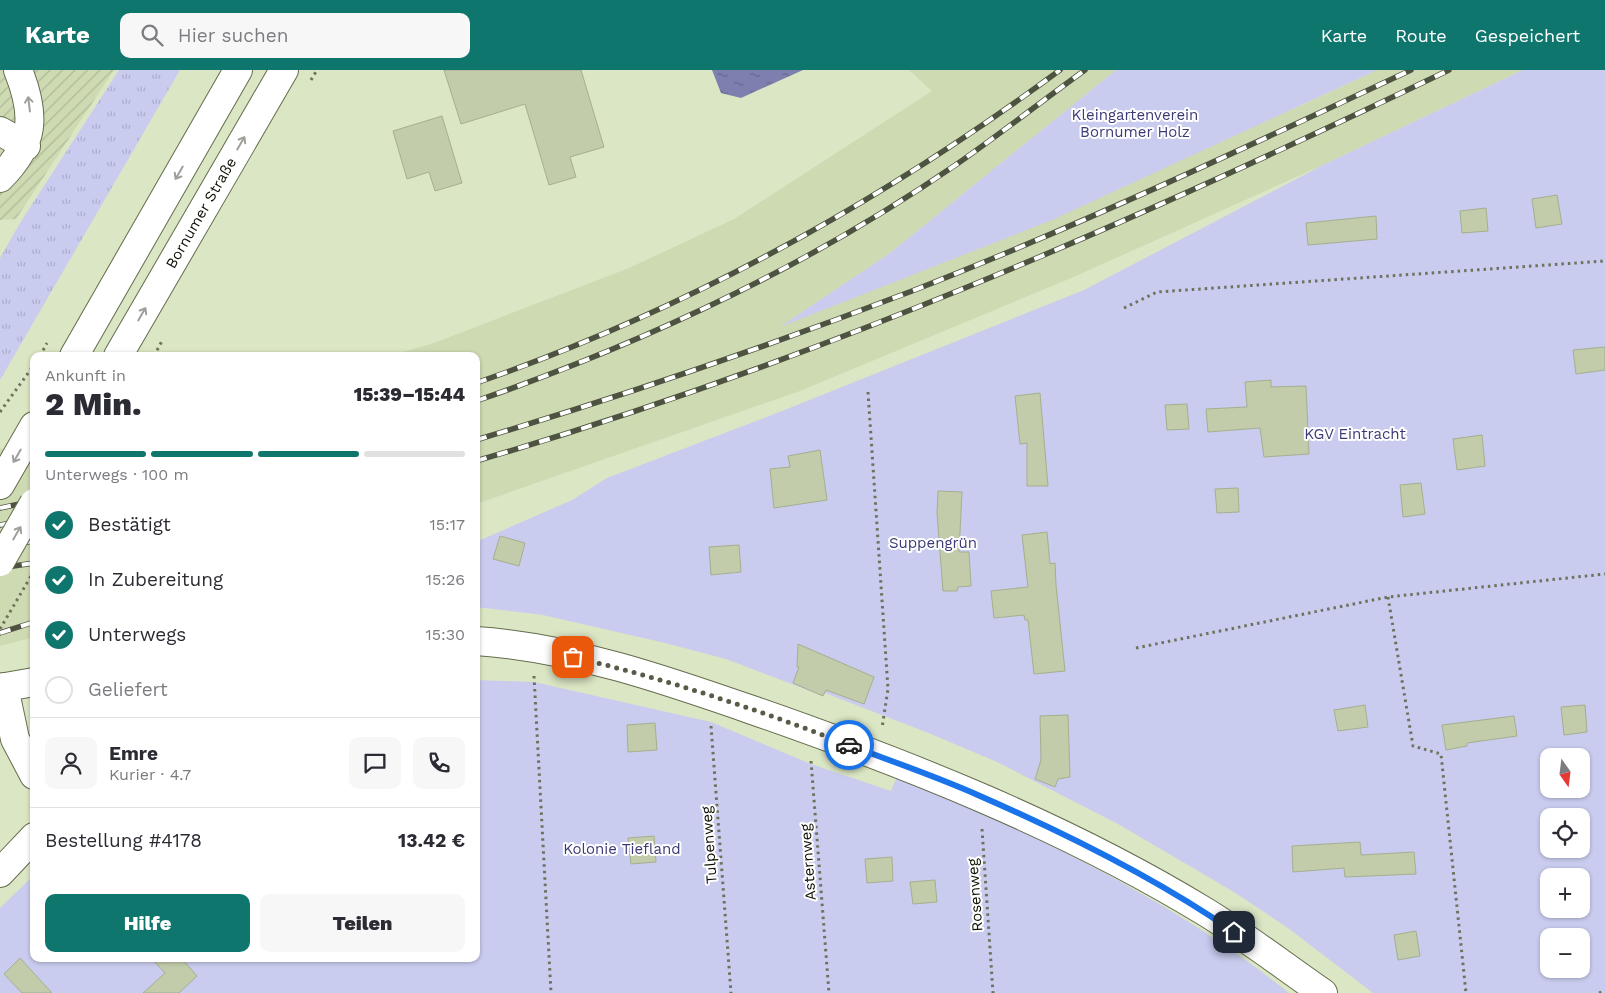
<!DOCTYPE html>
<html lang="de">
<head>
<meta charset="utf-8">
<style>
	:root { --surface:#fff; --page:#f7f7f7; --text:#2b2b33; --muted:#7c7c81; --line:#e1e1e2; --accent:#0f766e }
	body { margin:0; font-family:"Work Sans",sans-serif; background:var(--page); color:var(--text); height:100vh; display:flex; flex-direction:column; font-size:19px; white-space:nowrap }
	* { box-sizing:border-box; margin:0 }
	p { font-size:16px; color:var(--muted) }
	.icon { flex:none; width:28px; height:28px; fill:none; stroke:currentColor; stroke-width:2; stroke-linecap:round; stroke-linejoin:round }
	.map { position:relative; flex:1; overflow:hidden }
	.details { position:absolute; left:30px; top:282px; width:450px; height:610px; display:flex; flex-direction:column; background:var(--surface); border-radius:10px; box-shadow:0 1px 4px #0004 }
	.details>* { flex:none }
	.needle { width:32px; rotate:166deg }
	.controls { position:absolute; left:1540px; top:678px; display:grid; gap:10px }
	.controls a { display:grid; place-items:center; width:50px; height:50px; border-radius:10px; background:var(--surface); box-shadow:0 1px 4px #0004; font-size:25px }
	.pin { position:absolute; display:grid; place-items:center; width:42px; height:42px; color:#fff; margin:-21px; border-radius:10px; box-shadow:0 2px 8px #0006 }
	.courier { position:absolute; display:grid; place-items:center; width:50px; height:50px; margin:-25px; border:4px solid #1a73e8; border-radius:50%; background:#fff; color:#222; box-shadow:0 1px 6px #0007 }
	.headline em { font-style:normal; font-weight:800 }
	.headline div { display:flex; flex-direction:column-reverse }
	.headline { display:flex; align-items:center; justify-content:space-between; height:85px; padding:0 15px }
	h1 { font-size:32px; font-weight:800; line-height:38px }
	.bar { display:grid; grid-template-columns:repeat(4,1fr); gap:8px 5px; align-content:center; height:60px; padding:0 15px }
	.bar i { height:6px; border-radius:4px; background:var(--line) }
	.bar .current { background:var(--accent) }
	.bar p { grid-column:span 4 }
	.line { display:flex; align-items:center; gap:12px; padding:0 15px; border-top:1px solid var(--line) }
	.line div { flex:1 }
	.round { display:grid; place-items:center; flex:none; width:52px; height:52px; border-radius:10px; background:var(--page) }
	ol { padding:0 15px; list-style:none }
	li { display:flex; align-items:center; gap:15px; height:55px }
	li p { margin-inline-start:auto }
	li .icon { padding:5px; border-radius:50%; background:var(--accent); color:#fff; stroke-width:4 }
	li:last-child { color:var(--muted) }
	li i { width:28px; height:28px; border:2px solid var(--line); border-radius:50% }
	.button { display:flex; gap:10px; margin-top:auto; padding:10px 15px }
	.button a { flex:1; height:58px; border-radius:10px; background:var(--accent); color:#fff; font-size:20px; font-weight:800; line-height:58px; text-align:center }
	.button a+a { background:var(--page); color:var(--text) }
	header { display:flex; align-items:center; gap:30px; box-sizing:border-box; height:70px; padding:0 25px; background:var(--accent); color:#fff }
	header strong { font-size:24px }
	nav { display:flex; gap:28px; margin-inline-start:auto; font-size:18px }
	.search { width:350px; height:45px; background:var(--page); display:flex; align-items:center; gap:12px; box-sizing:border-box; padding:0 18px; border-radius:10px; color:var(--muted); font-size:19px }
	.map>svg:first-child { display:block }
</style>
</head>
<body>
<header>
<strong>Karte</strong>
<div class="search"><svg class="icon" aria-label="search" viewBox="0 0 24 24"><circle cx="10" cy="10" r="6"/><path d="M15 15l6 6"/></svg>Hier suchen</div>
<nav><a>Karte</a><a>Route</a><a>Gespeichert</a></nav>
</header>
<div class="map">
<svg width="1605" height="923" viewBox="0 0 1605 923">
	<defs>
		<pattern id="industrial-furrows" width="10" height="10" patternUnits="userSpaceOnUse" patternTransform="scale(1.25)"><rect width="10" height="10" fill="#cedab2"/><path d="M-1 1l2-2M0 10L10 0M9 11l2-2" fill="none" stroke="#b0ba98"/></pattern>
		<pattern id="grass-tufts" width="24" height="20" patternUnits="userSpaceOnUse" patternTransform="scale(1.25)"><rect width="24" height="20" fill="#c9ccee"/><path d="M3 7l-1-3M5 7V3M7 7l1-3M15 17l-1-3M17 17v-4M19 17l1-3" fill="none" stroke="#abaecb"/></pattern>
		<pattern id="water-ripples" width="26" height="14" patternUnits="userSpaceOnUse" patternTransform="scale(1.25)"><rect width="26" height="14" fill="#7d80af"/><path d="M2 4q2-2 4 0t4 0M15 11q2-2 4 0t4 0" fill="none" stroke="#65678c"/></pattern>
	</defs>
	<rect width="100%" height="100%" fill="#dbe6c4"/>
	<path fill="#cedab2" d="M 909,0 L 1116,0 L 890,183 L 782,256 L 1300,36 L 1377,0 L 1523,0 L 1323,95 L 1076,206 L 800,321 L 476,434 L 476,286 L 390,286 L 434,273 L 629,198 L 734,149 L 932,21 Z
		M 34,374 L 34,567 L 0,576 L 0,379 Z"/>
	<path fill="url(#industrial-furrows)" d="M 0,0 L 114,0 L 16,149 L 0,150 Z"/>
	<path fill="url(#grass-tufts)" d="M 119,0 L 180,0 L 0,310 L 0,188 L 20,153 Z"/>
	<path fill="#c9ccee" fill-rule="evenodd" d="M 1116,0 L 1377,0 L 1052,150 L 780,257 L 890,183 Z
		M 1523,0 L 1605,0 L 1605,923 L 1373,923 L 1288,858 L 1234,822 L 1118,754 L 997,692 L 931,664 L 825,623 L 823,626 L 726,589 L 665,573 L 543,545 L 476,537 L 476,472 L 572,430 L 607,408 L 782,341 L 1084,220 L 1323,95 ZM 1549,686 L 1581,686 L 1581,719 L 1549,719 ZM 1549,746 L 1581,746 L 1581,779 L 1549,779 ZM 1549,806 L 1581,806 L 1581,839 L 1549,839 ZM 1549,866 L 1581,866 L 1581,899 L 1549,899 Z
		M 476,610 L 534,612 L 711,652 L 811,694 L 891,721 L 898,704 C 1034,765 1172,829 1289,923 L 0,923 L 0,838 L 34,805 L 34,889 L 476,889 Z"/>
	<path fill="url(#water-ripples)" d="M 712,0 L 803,0 L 741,28 L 721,23 Z"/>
	<path fill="#c2ccab" stroke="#a5af8e" d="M 444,0 L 581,0 L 604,77 L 570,87 L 576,107 L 549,115 L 525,34 L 461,54 Z
		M 442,46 L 462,113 L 435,121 L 429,102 L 407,109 L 393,61 Z
		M 1557,125 L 1562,154 L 1536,158 L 1532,129 Z
		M 1486,138 L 1488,161 L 1462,163 L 1460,141 Z
		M 1376,146 L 1377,169 L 1308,175 L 1306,153 Z
		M 1605,277 L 1605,300 L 1576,304 L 1573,280 Z
		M 1271,310 L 1271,317 L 1306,316 L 1309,384 L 1264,387 L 1260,358 L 1208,362 L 1206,339 L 1247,337 L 1245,312 Z
		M 1040,323 L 1048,416 L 1027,416 L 1027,373 L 1020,374 L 1015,326 Z
		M 1187,334 L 1189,359 L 1167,360 L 1165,335 Z
		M 1482,365 L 1485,396 L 1457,400 L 1453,369 Z
		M 820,380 L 827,430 L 774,438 L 770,399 L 790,397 L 788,386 Z
		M 1421,413 L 1425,444 L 1403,447 L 1400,415 Z
		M 1238,418 L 1239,442 L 1217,443 L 1215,419 Z
		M 938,421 L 962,422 L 959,482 L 969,482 L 971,516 L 958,517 L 957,521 L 943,521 L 937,443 Z
		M 1047,462 L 1050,494 L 1055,493 L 1056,515 L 1065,601 L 1034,604 L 1028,550 L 1025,550 L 1024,545 L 994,548 L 991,521 L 1028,517 L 1022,465 Z
		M 500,466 L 525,473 L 519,496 L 493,489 Z
		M 739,475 L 741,502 L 711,505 L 709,477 Z
		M 798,574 L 874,607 L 864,634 L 826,620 L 823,626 L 793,613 L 799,597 L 797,597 Z
		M 1365,635 L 1368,657 L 1338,661 L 1334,640 Z
		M 1585,635 L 1587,662 L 1564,665 L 1561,637 Z
		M 1068,645 L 1070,707 L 1058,709 L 1055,717 L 1035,709 L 1041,690 L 1040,646 Z
		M 1514,646 L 1517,666 L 1467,673 L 1467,676 L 1446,680 L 1442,655 Z
		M 655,653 L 657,680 L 628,682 L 627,655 Z
		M 654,766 L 656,792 L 631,794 L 628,768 Z
		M 1360,772 L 1361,785 L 1414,782 L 1416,804 L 1345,807 L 1344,798 L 1293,802 L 1292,776 Z
		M 892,787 L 893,811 L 867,813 L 865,789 Z
		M 935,810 L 937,832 L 913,834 L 910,812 Z
		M 1416,861 L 1420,886 L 1398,890 L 1394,865 Z
		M 20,888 L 52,923 L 22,923 L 4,904 Z
		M 152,889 L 182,889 L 197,906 L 179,923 L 143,923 L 165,903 Z"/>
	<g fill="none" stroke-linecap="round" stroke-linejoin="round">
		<defs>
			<path id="minor" d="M 0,61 L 26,76
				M 0,108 C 35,73 36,45 18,0
				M 476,571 C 571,577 666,610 755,641 C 910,695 1064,756 1204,841 C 1245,866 1284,896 1323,923
				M 4,617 L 15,669 L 34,705
				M 0,618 L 34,612
				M 0,803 L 34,767"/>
			<path id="major" d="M 74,286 L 238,0
				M 118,286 L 284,0
				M 0,415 L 34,356"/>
		</defs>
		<use href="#minor" stroke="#636c4d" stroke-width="30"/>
		<use href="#major" stroke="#636c4d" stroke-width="30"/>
		<path stroke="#6c735d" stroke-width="3" stroke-dasharray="2.5 4" stroke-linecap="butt" d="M 311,10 L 317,0
			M 1124,238 L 1157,222 L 1605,191
			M 40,286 L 47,273
			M 154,286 L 162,271
			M 868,322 L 888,619 L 882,658
			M 0,342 L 34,295
			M 1388,527 L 1413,676 L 1441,684 L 1466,923
			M 0,559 L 34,501
			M 1136,578 L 1388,527 L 1605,504
			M 534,606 L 551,923
			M 711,656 L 731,923
			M 811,691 L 829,923
			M 982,759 L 993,923
			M 1599,923 L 1605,921"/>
		<use href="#minor" stroke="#fff" stroke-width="28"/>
		<use href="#major" stroke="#fff" stroke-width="28"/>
		<defs>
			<path id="rail" d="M 476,313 C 687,240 881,132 1060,0
				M 476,331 C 644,273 810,195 957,94 C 1000,64 1042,31 1085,0
				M 476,370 C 623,326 769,276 912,221 C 1081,155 1247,77 1411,0
				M 476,391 C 812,293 1134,152 1449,0
				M 0,438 L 34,431
				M 0,455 L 34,449
				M 0,476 L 34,471
				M 0,498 L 34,493
				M 0,563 L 34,552"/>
		</defs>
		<use href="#rail" stroke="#4d5340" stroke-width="5.5"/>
		<use href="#rail" stroke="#fff" stroke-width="4" stroke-dasharray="11" stroke-linecap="butt"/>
		<defs>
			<path id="major-bridge" d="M 0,492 L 34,433"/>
		</defs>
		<use href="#major-bridge" stroke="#636c4d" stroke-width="30" stroke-linecap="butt"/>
		<use href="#major-bridge" stroke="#fff" stroke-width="28"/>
	</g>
	<defs><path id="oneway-shaft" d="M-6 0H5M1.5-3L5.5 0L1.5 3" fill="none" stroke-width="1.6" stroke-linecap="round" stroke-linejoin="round" transform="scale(1.25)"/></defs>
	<g stroke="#9fa09b">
		<use href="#oneway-shaft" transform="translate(29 34) rotate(-97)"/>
		<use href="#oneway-shaft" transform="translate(241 73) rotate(-60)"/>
		<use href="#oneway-shaft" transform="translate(179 103) rotate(120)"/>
		<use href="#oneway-shaft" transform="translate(142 244) rotate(-60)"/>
		<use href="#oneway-shaft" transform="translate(17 386) rotate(120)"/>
		<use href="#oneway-shaft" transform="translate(17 463) rotate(-60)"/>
	</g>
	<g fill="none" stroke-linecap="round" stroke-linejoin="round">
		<path stroke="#565c48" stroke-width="5" stroke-dasharray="0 9" d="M 573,587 C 667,609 759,640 849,675"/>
		<path stroke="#1a73e8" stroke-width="6" d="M 849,675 C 893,692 938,707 980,726 C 1067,764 1156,808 1234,862"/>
	</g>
	<g text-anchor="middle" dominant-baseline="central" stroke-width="4" stroke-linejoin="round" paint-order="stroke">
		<g font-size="15" fill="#3b3a77" stroke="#fff">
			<text x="1135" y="45">Kleingartenverein<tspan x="1135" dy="17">Bornumer Holz</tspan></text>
			<text x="1355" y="364">KGV Eintracht</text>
			<text x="933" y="473">Suppengrün</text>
			<text x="622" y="779">Kolonie Tiefland</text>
		</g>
		<g font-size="15" fill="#0e1106" stroke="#fff">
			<text transform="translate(201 143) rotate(-60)">Bornumer Straße</text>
			<text transform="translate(709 775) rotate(-94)">Tulpenweg</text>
			<text transform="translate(808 792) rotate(-94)">Asternweg</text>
			<text transform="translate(975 825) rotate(-94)">Rosenweg</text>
		</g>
	</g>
</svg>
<div class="controls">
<a><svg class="needle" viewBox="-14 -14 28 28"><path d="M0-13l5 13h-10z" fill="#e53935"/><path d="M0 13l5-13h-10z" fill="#7c7c81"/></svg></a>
<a><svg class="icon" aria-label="locate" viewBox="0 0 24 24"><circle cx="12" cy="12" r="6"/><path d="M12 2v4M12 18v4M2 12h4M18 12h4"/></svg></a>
<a>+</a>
<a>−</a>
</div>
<div class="pin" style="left:573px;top:587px;background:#ea580c"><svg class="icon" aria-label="bag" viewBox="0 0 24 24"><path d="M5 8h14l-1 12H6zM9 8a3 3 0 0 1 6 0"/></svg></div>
<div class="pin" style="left:1234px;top:862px;background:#1f2937"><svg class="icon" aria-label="home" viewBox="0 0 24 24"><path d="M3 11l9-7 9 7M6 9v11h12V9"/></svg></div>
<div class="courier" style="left:849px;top:675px"><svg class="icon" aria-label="car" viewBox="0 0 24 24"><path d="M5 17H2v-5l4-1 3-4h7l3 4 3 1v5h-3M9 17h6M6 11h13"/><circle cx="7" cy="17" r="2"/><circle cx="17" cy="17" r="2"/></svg></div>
<section class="details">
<div class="headline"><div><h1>2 Min.</h1><p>Ankunft in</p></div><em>15:39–15:44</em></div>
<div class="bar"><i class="current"></i><i class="current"></i><i class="current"></i><i></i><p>Unterwegs · 100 m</p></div>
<ol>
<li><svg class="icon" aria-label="check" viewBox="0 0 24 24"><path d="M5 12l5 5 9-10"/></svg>Bestätigt<p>15:17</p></li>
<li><svg class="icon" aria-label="check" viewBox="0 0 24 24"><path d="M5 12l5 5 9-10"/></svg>In Zubereitung<p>15:26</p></li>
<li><svg class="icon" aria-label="check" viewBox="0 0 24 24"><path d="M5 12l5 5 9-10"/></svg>Unterwegs<p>15:30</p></li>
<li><i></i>Geliefert</li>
</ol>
<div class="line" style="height:90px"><a class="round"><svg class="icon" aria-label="person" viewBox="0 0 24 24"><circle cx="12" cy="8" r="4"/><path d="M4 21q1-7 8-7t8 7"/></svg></a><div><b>Emre</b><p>Kurier · 4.7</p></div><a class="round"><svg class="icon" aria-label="chat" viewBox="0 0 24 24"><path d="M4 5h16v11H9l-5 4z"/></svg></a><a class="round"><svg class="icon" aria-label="phone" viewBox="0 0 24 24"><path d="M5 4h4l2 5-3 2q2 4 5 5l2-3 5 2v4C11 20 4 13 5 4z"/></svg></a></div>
<div class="line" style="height:65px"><div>Bestellung #4178</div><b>13.42 €</b></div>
<div class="button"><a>Hilfe</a><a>Teilen</a></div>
</section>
</div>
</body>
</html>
